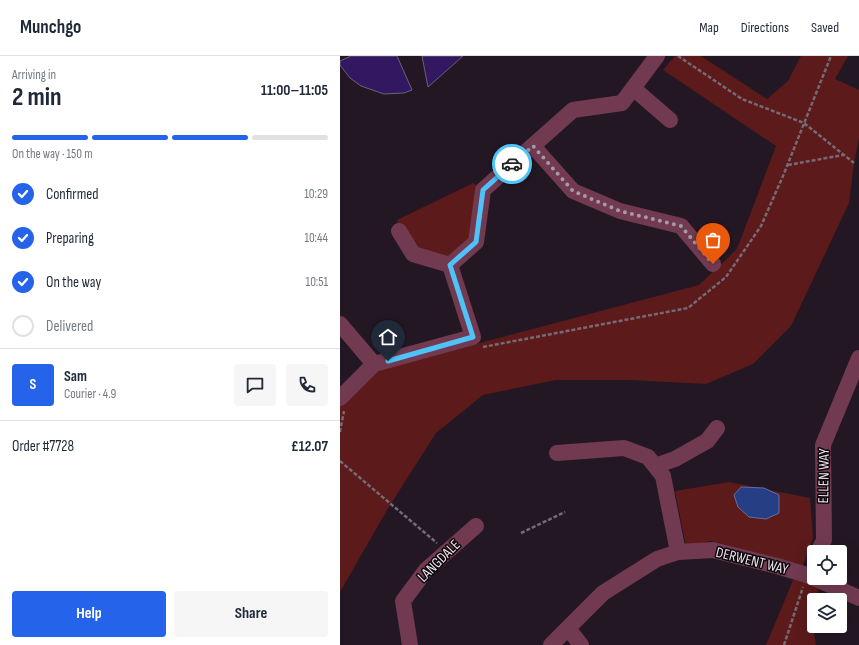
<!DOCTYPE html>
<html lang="en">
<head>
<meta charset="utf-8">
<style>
	:root { --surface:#fff; --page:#f6f6f7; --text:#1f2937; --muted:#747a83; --line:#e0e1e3; --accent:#2563eb }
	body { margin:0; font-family:"Sofia Sans Condensed",sans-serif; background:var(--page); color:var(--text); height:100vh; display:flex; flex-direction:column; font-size:15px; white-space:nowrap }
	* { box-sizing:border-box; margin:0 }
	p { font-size:13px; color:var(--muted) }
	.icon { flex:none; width:22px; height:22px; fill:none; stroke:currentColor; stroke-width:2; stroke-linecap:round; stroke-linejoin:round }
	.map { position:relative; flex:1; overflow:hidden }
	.side { display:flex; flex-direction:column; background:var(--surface); width:340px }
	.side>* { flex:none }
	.buttons { position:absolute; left:467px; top:489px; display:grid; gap:8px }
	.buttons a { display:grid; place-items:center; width:40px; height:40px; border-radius:4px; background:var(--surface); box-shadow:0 4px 16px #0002; font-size:20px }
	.pin { position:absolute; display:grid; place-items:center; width:34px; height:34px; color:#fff; margin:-41px -17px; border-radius:50% 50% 50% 0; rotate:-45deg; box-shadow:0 0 4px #0007 }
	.pin .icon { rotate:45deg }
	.courier { position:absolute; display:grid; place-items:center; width:40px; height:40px; margin:-20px; border:3px solid #4fc3f7; border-radius:50%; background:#fff; color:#222; box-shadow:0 1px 5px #0007 }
	.head em { font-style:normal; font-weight:700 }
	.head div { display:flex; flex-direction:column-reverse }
	.head { display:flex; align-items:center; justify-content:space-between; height:68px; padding:0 12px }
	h1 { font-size:26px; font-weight:700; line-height:30px }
	.bar { display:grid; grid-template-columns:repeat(4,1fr); gap:6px 4px; align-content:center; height:48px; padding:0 12px }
	.bar i { height:5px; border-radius:3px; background:var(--line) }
	.bar .active { background:var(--accent) }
	.bar p { grid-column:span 4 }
	.line { display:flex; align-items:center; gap:10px; padding:0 12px; border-top:1px solid var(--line) }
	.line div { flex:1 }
	.round { display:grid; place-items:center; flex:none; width:42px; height:42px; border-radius:4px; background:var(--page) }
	ol { padding:0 12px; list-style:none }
	li { display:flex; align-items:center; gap:12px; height:44px }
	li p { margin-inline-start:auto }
	li .icon { padding:4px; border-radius:50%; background:var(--accent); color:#fff; stroke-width:4 }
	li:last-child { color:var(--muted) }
	li i { width:22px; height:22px; border:2px solid var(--line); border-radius:50% }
	.primary-button { display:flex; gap:8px; margin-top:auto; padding:8px 12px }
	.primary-button a { flex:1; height:46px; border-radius:4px; background:var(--accent); color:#fff; font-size:16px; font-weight:700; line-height:46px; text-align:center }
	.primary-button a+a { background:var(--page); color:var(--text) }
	header { display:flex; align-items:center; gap:24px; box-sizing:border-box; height:56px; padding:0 20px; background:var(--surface); border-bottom:1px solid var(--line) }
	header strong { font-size:19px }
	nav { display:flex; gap:22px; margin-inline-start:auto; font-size:14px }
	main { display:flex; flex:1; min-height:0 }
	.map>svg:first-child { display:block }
</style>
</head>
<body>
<header>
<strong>Munchgo</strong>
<nav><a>Map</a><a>Directions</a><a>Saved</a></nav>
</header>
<main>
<section class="side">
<div class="head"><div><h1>2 min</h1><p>Arriving in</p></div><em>11:00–11:05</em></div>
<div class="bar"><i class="active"></i><i class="active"></i><i class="active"></i><i></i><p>On the way · 150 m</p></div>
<ol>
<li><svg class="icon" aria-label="check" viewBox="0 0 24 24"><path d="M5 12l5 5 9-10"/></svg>Confirmed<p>10:29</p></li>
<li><svg class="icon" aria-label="check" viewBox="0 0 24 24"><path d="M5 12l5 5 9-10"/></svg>Preparing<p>10:44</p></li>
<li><svg class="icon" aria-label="check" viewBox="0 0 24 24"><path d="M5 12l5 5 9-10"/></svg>On the way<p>10:51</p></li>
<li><i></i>Delivered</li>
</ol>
<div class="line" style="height:72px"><b class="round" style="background:var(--accent);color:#fff">S</b><div><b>Sam</b><p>Courier · 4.9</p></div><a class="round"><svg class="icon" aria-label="chat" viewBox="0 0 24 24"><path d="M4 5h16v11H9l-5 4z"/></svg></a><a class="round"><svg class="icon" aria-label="phone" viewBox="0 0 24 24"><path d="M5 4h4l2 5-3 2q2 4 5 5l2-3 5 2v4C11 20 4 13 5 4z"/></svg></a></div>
<div class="line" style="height:52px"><div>Order #7728</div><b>£12.07</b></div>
<div class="primary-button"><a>Help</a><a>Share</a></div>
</section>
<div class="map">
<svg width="519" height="589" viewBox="0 0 519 589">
	<rect width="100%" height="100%" fill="#231724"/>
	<path fill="#5c1a1a" d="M 335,0 L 361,0 L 427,43 L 448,25 L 461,0 L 508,0 L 495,23 L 519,34 L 519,82 L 514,107 L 509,147 L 451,270 L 413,308 L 366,328 L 291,324 L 216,324 L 143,339 L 96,377 L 47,454 L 0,536 L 0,350 L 38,314 L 359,229 L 397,193 L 436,90 L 323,14 Z
		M 133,127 L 143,134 L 136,186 L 110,209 L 73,198 L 59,175 L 57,164 Z
		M 389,426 L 470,442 L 473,482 L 463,510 L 371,485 L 346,490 L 335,435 Z
		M 454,522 L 480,525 L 476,544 L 474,544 L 472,567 L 476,589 L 426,589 Z"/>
	<path fill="#253e84" stroke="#606fa3" d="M 401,431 L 424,432 L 439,439 L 439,457 L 426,463 L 409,461 L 398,451 L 394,439 Z"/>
	<path fill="#331760" stroke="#686477" d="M 11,0 L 57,0 L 72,34 L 64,37 L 44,38 L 21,30 L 10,22 L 0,9 L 0,5 Z
		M 82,0 L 123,0 L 88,31 Z"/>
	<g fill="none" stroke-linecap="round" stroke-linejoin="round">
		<path stroke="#756a76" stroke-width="2.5" stroke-dasharray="4 2" stroke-linecap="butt" d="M 338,0 L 402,43 L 464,67 L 514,107
			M 448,109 L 503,99
			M 143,291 L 348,252 L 386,221 L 421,170 L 443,120 L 491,0
			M 0,376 L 4,355
			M 0,405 L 97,487
			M 181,477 L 225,456
			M 444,589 L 463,531"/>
		<path stroke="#713a51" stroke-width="16" d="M 293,32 L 330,64
			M 193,90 L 233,135 L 280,155 L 341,170 L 373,208
			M 59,175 L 73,198 L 110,209 L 136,186 L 143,134 L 233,54 L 282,47 L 317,0
			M 0,268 L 34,308
			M 0,342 L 34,308 L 133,281 L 110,209
			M 217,397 L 284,392 L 308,401 L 323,420 L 338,496
			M 315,410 L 335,403 L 367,385 L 377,372
			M 478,496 L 484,484 L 483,389 L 519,302
			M 228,572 L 241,589
			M 70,589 L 63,545 L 86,514 L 136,470
			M 211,589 L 263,537 L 317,503 L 338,496 L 373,494 L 437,510 L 467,519 L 519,542"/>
	</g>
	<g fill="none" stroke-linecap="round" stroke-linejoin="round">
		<path stroke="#a59ba5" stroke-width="4" stroke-dasharray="0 7.2" d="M 172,108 L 193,90 L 233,135 L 280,155 L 341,170 L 373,208"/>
		<path stroke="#4fc3f7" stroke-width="5" d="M 48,305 L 133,281 L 110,209 L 136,186 L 143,134 L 172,108"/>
	</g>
	<g text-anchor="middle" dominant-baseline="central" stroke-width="3" stroke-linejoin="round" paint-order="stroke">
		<g font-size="15" fill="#ebe2eb" stroke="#090509">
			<text transform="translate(484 420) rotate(-89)">ELLEN WAY</text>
			<text transform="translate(99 505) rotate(-45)">LANGDALE</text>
			<text transform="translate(412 505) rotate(14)">DERWENT WAY</text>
		</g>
	</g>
</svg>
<div class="buttons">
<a><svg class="icon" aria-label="locate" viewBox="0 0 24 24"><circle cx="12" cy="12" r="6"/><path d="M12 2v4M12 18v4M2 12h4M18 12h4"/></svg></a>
<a><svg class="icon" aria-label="layers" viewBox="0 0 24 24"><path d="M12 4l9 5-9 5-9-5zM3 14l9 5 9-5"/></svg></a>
</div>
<div class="pin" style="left:373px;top:208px;background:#ea580c"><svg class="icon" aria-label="bag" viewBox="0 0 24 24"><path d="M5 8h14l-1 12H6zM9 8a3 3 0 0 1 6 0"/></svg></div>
<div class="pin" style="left:48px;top:305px;background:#1f2937"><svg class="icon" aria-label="home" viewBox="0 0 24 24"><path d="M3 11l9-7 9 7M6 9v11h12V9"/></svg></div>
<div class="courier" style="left:172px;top:108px"><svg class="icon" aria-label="car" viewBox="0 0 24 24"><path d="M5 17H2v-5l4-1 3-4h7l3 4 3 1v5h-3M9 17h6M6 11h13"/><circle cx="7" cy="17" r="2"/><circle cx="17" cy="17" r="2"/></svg></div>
</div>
</main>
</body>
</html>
